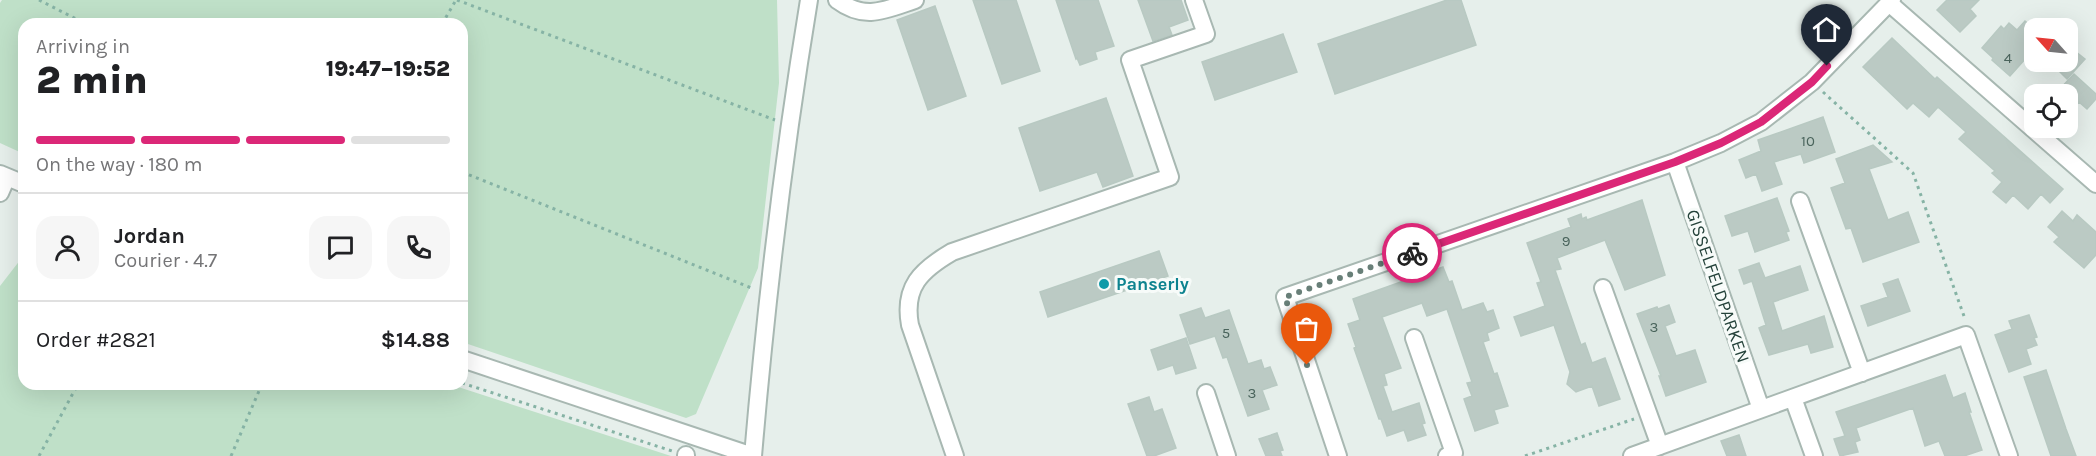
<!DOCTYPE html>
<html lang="en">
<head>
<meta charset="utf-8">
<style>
	:root { --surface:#fff; --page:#f6f6f6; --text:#202124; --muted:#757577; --line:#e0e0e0; --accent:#db2777 }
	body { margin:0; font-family:Karla,sans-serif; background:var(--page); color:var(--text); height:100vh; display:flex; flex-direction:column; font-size:22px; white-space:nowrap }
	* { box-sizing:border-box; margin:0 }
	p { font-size:20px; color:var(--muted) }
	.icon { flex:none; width:33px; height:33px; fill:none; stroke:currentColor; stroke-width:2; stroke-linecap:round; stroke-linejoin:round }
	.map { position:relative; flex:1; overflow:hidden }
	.side { position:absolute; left:18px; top:18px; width:450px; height:372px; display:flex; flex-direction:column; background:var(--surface); border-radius:18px; box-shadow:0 6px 24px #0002 }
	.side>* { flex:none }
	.needle { width:39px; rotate:297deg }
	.buttons { position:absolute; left:2024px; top:18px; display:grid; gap:12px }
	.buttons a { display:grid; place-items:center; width:54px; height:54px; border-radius:12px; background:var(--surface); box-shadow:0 6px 24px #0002; font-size:30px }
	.pin { position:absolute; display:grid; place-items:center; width:51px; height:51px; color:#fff; margin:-62px -26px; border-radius:50% 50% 50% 0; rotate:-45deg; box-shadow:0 0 6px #0007 }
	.pin .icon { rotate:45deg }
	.courier { position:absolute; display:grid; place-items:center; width:60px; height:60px; margin:-30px; border:4px solid #db2777; border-radius:50%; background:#fff; color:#222; box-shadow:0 2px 8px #0007 }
	.head em { font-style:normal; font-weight:800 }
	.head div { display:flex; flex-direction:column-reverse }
	.head { display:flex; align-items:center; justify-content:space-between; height:102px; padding:0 18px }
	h1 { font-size:39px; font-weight:800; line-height:45px }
	.bar { display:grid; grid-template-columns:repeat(4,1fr); gap:9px 6px; align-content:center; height:72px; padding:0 18px }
	.bar i { height:8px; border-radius:4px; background:var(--line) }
	.bar .active { background:var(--accent) }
	.bar p { grid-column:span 4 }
	.line { display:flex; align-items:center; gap:15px; padding:0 18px; border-top:2px solid var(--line) }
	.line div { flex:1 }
	.round { display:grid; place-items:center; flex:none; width:63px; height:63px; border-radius:18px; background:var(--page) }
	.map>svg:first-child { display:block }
</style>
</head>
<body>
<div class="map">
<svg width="2096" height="456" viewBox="0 0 2096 456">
	<rect width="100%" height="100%" fill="#e6efeb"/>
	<path fill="#bfe0c8" d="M 2,0 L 777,0 L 779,83 L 758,268 L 696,414 L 686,418 L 462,342 L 462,24 L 24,24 L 24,154 L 0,143 L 0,3 Z
		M 24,255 L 24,384 L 449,384 L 671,456 L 0,456 L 0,286 Z"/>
	<path fill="#bbcac4" stroke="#b8c9c2" stroke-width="1.5" d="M 973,0 L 1016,0 L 1040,71 L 1002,84 Z
		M 1056,0 L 1098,0 L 1114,46 L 1095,52 L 1097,59 L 1080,65 L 1077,58 L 1076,59 Z
		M 1138,0 L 1181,0 L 1188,20 L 1169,27 L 1172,35 L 1153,41 Z
		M 1447,0 L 1461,0 L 1476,45 L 1335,94 L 1318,44 Z
		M 1947,0 L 1979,0 L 1970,9 L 1976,16 L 1960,32 L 1937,10 Z
		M 935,6 L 966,96 L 928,110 L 897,20 Z
		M 2025,21 L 2034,28 L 2034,49 L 2010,76 L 1992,60 L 1993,58 L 1982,48 L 2001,26 L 2004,29 L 2009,23 L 2017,30 Z
		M 1283,34 L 1297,72 L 1215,100 L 1202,62 Z
		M 1892,38 L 1935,79 L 1937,77 L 2063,189 L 2050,203 L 2041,194 L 2028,209 L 2013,195 L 2006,203 L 1993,192 L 2002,182 L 1992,173 L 1995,171 L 1959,139 L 1966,132 L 1938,107 L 1929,117 L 1913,103 L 1907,109 L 1863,67 Z
		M 2075,51 L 2085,59 L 2067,79 L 2056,68 L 2062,62 L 2067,62 L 2067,57 L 2069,57 Z
		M 2074,74 L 2096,94 L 2096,99 L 2087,109 L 2079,102 L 2067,116 L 2067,94 L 2055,94 Z
		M 1106,98 L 1133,176 L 1103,187 L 1097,172 L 1040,191 L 1019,128 Z
		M 1823,117 L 1835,152 L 1804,163 L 1801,154 L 1774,162 L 1782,184 L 1762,191 L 1756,174 L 1746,178 L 1739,160 L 1761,151 L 1758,140 Z
		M 1873,145 L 1892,162 L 1869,169 L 1888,220 L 1908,212 L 1919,242 L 1863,262 L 1851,228 L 1846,229 L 1831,188 L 1845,183 L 1836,159 Z
		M 1777,198 L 1789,231 L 1786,232 L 1789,240 L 1755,252 L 1748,231 L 1732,236 L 1725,216 Z
		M 1642,200 L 1665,275 L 1625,290 L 1605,240 L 1557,258 L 1561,269 L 1555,270 L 1581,345 L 1585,343 L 1592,363 L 1605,358 L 1620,399 L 1599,406 L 1592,386 L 1576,392 L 1567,384 L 1570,372 L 1554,325 L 1521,336 L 1514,317 L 1545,306 L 1537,283 L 1541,282 L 1527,243 L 1571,227 L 1568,219 L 1581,214 L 1582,219 L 1586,217 L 1587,220 Z
		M 2062,211 L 2073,221 L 2077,215 L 2096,232 L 2096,255 L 2084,268 L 2054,242 L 2059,237 L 2048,227 Z
		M 1159,251 L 1168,276 L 1048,317 L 1040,292 Z
		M 1759,263 L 1765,278 L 1800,266 L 1808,290 L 1773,302 L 1782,331 L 1824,316 L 1833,347 L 1811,353 L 1808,344 L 1769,355 L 1759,328 L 1766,325 L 1752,281 L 1744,284 L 1739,270 Z
		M 1443,267 L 1449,282 L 1452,281 L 1462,310 L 1483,303 L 1487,312 L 1493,310 L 1499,328 L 1487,333 L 1489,340 L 1483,342 L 1494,374 L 1497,373 L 1508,406 L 1494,410 L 1498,423 L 1475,431 L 1464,399 L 1472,396 L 1467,383 L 1472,382 L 1447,309 L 1427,316 L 1422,303 L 1382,317 L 1401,368 L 1384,374 L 1387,385 L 1383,386 L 1392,412 L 1419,403 L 1425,423 L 1422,424 L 1426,435 L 1408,441 L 1404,430 L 1387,436 L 1381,419 L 1379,419 L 1354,348 L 1356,347 L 1348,324 L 1360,320 L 1353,299 Z
		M 1898,279 L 1910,311 L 1868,326 L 1861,306 L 1888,297 L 1883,284 Z
		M 1669,305 L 1675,322 L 1665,326 L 1676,356 L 1695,350 L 1706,382 L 1666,396 L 1659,376 L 1661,376 L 1637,314 L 1657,307 L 1658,309 Z
		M 1201,308 L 1205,318 L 1229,310 L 1248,364 L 1261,360 L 1264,369 L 1270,367 L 1277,385 L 1262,390 L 1269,409 L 1248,416 L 1227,357 L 1223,358 L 1215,336 L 1190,344 L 1180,315 Z
		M 2029,315 L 2037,337 L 2034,338 L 2037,345 L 2026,349 L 2031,364 L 2009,372 L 1995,335 L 2012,329 L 2009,321 Z
		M 1186,338 L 1196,368 L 1176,374 L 1173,365 L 1158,370 L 1151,350 Z
		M 2046,370 L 2066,429 L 2076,456 L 2051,456 L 2024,377 Z
		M 1945,375 L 1953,398 L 1965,393 L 1971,412 L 1969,412 L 1982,450 L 1964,456 L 1945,456 L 1939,441 L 1925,446 L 1913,408 L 1856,428 L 1860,440 L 1855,442 L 1858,452 L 1840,456 L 1834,439 L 1845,436 L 1836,412 Z
		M 1149,397 L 1154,412 L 1162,409 L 1176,448 L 1154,456 L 1147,456 L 1128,404 Z
		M 1277,433 L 1283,450 L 1280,451 L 1282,456 L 1266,456 L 1259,439 Z
		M 1739,435 L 1746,456 L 1727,456 L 1721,441 Z"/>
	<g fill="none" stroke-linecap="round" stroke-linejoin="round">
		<defs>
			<path id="minor" d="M 837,0 C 865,21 885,10 915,0
				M 1889,3 L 2096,184
				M 1675,162 L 1761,409
				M 0,174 L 24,184
				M 0,193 L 7,177
				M 1800,201 L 1862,373
				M 1603,288 L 1660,446
				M 1414,338 L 1454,453 L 1447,456
				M 462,359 L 753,456
				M 1206,393 L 1227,456
				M 1793,398 L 1814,456
				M 686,456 L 686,455
				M 753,456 C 766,303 784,151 809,0
				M 955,456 L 910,325 C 903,287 921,270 952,252 L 1170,177 L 1130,60 L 1206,34 L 1194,0
				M 1338,456 L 1285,297 L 1675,162 L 1721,143 L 1761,122 L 1812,82 L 1892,0
				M 1632,456 L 1966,335 L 2009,456"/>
		</defs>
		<use href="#minor" stroke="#a8b8b2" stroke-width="20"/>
		<path stroke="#86b3a5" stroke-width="3" stroke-dasharray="3 4.5" stroke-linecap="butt" d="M 39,0 L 86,24
			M 457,0 L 775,120
			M 442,24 L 456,0
			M 1823,92 L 1913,173 L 1965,319
			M 462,172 L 754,289
			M 462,383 L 672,451
			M 39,456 L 78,384
			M 231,456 L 262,384
			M 1525,456 L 1634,419"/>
		<use href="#minor" stroke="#fff" stroke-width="16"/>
	</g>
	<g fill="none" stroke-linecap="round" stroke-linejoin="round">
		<path stroke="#687f78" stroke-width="6" stroke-dasharray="0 10.8" d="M 1307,365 L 1285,297 L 1412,253"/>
		<path stroke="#db2777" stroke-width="8" d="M 1412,253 L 1675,162 L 1721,143 L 1761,122 L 1812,82 L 1827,66"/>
	</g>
	<circle fill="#0f9aa8" stroke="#f7fbf9" stroke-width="2" cx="1104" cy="284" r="6"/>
	<g text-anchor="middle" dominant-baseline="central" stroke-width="6" stroke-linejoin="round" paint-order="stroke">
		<g font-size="15" fill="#4a645c">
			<text x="2008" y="58">4</text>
			<text x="1808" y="141">10</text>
			<text x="1566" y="241">9</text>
			<text x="1654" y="327">3</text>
			<text x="1226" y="333">5</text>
			<text x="1252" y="393">3</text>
		</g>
		<g font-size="18" font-weight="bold" fill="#0d838f" stroke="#f7fbf9" text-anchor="start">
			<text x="1116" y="284">Panserly</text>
		</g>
		<g font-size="18" fill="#24423a" stroke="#f7fbf9">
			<text transform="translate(1718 286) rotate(71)">GISSELFELDPARKEN</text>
		</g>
	</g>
</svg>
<div class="buttons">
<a><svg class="needle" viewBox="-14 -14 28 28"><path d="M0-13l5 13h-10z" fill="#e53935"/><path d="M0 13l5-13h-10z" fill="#757577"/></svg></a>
<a><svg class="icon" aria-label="locate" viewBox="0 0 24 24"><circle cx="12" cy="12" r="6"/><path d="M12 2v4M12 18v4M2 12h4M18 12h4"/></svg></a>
</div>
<div class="pin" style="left:1307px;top:365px;background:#ea580c"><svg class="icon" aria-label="bag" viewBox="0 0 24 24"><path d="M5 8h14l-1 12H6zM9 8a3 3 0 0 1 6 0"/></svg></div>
<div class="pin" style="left:1827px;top:66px;background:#1f2937"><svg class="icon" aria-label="home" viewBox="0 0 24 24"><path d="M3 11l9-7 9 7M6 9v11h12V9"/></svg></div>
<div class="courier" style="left:1412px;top:253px"><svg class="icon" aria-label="bike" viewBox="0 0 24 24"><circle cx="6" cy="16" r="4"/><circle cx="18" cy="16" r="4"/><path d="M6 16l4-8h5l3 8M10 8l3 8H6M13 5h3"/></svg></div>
<section class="side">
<div class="head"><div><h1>2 min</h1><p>Arriving in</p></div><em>19:47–19:52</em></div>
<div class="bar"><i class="active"></i><i class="active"></i><i class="active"></i><i></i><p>On the way · 180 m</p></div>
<div class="line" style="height:108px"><a class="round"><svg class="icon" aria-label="person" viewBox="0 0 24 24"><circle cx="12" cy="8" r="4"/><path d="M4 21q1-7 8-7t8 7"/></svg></a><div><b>Jordan</b><p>Courier · 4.7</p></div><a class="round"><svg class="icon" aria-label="chat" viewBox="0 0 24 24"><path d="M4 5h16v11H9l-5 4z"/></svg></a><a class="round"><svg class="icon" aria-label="phone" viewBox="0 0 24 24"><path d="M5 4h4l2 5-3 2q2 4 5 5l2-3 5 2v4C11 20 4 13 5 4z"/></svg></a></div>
<div class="line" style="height:78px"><div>Order #2821</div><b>$14.88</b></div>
</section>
</div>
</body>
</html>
